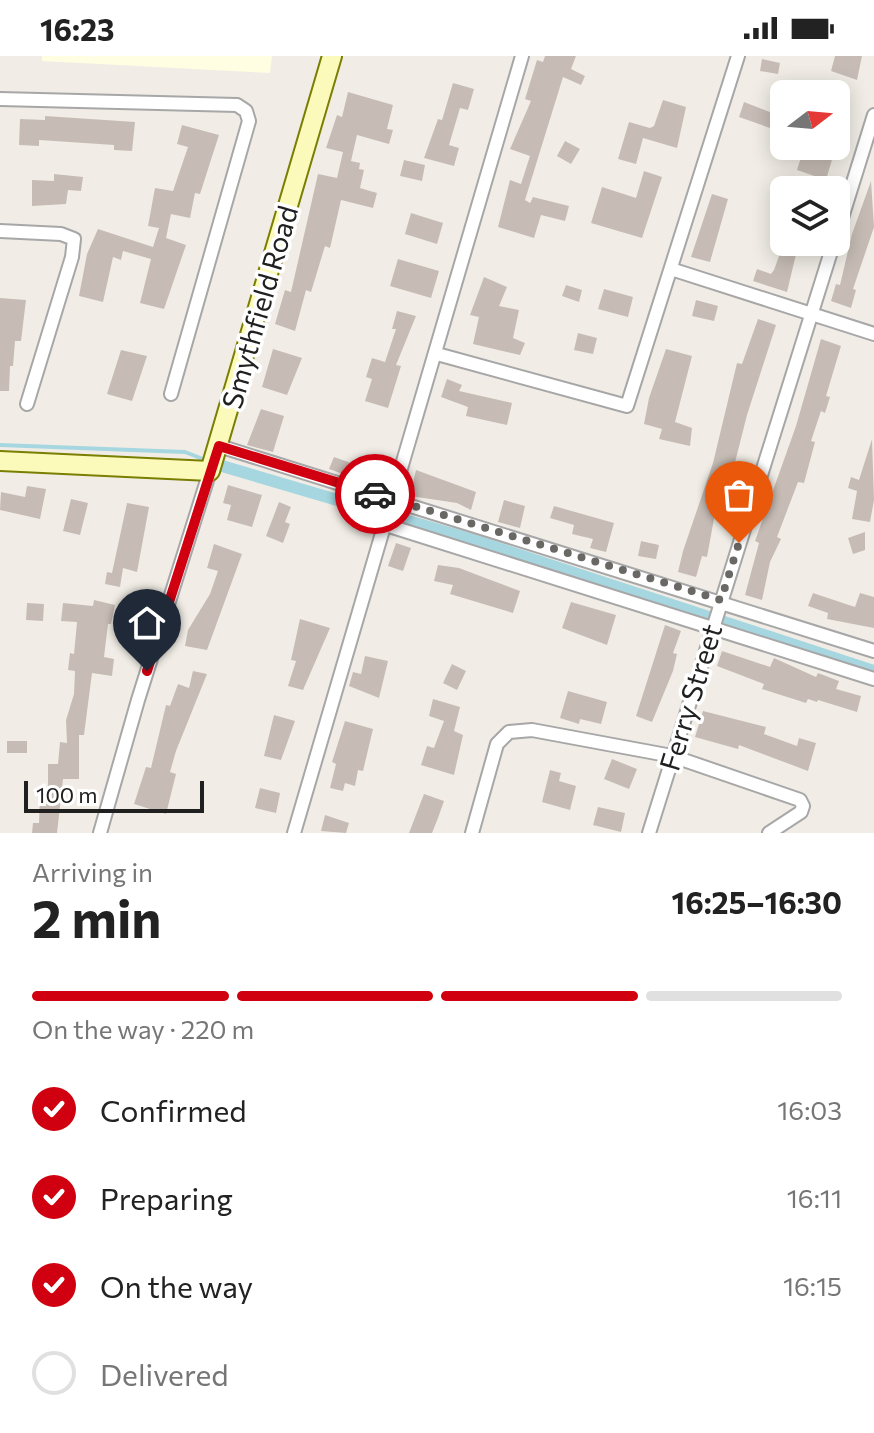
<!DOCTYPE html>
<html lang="en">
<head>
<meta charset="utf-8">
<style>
	:root { --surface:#fff; --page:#f6f6f6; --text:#222; --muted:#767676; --line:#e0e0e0; --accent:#d10010 }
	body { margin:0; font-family:Commissioner,sans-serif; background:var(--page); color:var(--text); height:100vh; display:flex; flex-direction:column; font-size:30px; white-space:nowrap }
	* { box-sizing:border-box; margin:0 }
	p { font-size:26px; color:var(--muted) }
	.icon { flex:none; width:44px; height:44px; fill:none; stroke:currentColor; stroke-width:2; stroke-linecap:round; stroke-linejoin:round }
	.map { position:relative; height:777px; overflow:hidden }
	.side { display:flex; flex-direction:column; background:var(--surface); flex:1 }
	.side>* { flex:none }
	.needle { width:52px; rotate:74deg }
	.tools { position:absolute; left:770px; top:24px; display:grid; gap:16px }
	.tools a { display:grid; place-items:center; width:80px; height:80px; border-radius:12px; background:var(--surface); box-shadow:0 4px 20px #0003; font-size:40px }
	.scale { position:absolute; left:24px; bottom:20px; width:180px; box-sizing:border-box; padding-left:8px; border:4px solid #202020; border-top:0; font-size:22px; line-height:28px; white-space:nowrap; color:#202020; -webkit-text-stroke:6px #fff; paint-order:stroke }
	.pin { position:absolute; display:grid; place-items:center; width:68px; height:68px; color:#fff; margin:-82px -34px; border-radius:50% 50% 50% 0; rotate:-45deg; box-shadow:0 0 8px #0007 }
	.pin .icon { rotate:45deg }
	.courier { position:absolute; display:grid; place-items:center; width:80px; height:80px; margin:-40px; border:6px solid #d10010; border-radius:50%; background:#fff; color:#222; box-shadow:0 2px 10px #0007 }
	.head em { font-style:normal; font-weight:700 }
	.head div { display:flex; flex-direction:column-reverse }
	.head { display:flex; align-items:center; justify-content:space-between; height:136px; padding:0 32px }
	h1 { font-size:52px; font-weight:700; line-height:60px }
	.bar { display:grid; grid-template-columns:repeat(4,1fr); gap:12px 8px; align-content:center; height:96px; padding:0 32px }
	.bar i { height:10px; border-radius:6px; background:var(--line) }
	.bar .selected { background:var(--accent) }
	.bar p { grid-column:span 4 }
	ol { padding:0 32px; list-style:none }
	li { display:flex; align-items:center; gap:24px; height:88px }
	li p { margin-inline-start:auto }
	li .icon { padding:8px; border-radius:50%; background:var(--accent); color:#fff; stroke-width:4 }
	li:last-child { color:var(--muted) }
	li i { width:44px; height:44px; border:4px solid var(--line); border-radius:50% }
	.status { display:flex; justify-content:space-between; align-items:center; height:56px; padding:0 40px; background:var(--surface); direction:ltr }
	.status svg { height:22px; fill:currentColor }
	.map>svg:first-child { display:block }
</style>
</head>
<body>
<div class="status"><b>16:23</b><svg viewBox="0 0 49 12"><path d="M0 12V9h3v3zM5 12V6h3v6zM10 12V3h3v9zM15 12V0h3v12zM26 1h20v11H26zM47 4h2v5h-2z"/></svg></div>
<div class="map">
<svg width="874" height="777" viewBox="0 0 874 777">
	<rect width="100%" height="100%" fill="#f1ede6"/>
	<path fill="#fffde2" d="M 42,0 L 272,0 L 270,17 L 42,5 Z"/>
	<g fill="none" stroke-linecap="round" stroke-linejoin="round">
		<path stroke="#a6d7e0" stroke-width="4" d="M 0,389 L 185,396 L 208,405"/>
		<path stroke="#a6d7e0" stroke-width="12" d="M 222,410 L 473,484 L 874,615"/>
	</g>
	<path fill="#c6bcb5" d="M 545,0 L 576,0 L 571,13 L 585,20 L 581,29 L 563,21 L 525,144 L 530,147 L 533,141 L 569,150 L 565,165 L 541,159 L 534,182 L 498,171 L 510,124 L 521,128 L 530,100 L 510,93 L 531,45 L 525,43 L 537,4 L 543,6 Z
		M 835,0 L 862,0 L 857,24 L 831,15 Z
		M 762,3 L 780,7 L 778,18 L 760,15 Z
		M 453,27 L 474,33 L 468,54 L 460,52 L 449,89 L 459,92 L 454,110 L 424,102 L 438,63 L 442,64 Z
		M 348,36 L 393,49 L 387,73 L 393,74 L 389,88 L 357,79 L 351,105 L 360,107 L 359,113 L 364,114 L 360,132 L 377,137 L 373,152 L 341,144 L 330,192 L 325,190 L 311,236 L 306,234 L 295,275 L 275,268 L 285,234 L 291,236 L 318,118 L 337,122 L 343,96 L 326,92 L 337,59 L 342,61 Z
		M 663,44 L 686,51 L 677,92 L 643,82 L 636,108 L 618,103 L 629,66 L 650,72 L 654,70 Z
		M 744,46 L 775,58 L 770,72 L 739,61 Z
		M 836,52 L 847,56 L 838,84 L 836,84 Z
		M 45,60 L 135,66 L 132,95 L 114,94 L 114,89 L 39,84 L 39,90 L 19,89 L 20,63 L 45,64 Z
		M 182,69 L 219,79 L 200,138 L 195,137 L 190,162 L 171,158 L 166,182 L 186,189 L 164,253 L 140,247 L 151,203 L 123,195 L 121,204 L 113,201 L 103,246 L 79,240 L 87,198 L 98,173 L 153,191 L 159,172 L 148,170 L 155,132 L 173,135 L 188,91 L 177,88 Z
		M 565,85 L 580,93 L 571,108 L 557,100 Z
		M 810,90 L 836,90 L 826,124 L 797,114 L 803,95 L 808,97 Z
		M 404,104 L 425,109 L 422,125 L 400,120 Z
		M 644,115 L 662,121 L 642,182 L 591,167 L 602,131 L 636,142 Z
		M 54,118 L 83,121 L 81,135 L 68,134 L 66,148 L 32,150 L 32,124 L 54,125 Z
		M 871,125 L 874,171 L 853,233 L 856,234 L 851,252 L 831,245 L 836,228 L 840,229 L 852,178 Z
		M 712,138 L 728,143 L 710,206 L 691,201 Z
		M 411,157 L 443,167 L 437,188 L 405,178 Z
		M 784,186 L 799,186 L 787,236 L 753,225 L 757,213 L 771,218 L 774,214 Z
		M 398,203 L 439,215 L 431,242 L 390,230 Z
		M 484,221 L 507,231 L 499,250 L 519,254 L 513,282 L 525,287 L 520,299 L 473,288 L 479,261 L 470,259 Z
		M 566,229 L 582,234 L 579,246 L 562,240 Z
		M 604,233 L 633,241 L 628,261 L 598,253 Z
		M 0,242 L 26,244 L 21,285 L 15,285 L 13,310 L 10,310 L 9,335 L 0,335 Z
		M 696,244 L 718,250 L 714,265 L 692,260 Z
		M 397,255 L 416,260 L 396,309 L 401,310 L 388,352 L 365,345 L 372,323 L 366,321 L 372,302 L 385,306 L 396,273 L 392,273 Z
		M 758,263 L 776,269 L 747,359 L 723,454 L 716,452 L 707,501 L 702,500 L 696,521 L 678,516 L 683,495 L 713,407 L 737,307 L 742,308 Z
		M 578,277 L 597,282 L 593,298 L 574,294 Z
		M 821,283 L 841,290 L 826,340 L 830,341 L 825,357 L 821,355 L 811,385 L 815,386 L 804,427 L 798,426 L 777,481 L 781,483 L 770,506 L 762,544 L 745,539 L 759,487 L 755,485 L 796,370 Z
		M 273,293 L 302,302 L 287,339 L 262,331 Z
		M 666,293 L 692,300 L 675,366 L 692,372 L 690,390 L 659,383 L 662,373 L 644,368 L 649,342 Z
		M 121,294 L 147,300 L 132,345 L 107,338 Z
		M 447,323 L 462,329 L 459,335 L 512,347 L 507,369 L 466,360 L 468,351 L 441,341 Z
		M 261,353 L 284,360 L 273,396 L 247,389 Z
		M 872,383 L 874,444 L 870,466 L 852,463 L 857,435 L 848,432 L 851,421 L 859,424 Z
		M 334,401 L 351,407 L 346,419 L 329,413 Z
		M 416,414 L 476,436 L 471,454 L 457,447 L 410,440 Z
		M 228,429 L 262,439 L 252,471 L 227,464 L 231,449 L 223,447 Z
		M 27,430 L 46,433 L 40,463 L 0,454 L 1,436 L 25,441 Z
		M 71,443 L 88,447 L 80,479 L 63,475 Z
		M 504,444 L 525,450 L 520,472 L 498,466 Z
		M 279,446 L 291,451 L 285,466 L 290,468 L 283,487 L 266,480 Z
		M 127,447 L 149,451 L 137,516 L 123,512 L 120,531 L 105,528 L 107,516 L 112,517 Z
		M 554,450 L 614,467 L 606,496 L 590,492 L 593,483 L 572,478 L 574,469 L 550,462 Z
		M 865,476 L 865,494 L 853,498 L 848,482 Z
		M 641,485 L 659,489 L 656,503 L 638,500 Z
		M 396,487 L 411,492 L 403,515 L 388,510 Z
		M 214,488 L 242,498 L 207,594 L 185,590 L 188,574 L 210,538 L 218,515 L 207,512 Z
		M 438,509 L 459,512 L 520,535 L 513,557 L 450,538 L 453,529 L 434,525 Z
		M 813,537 L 855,551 L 860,537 L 874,541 L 874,572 L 827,563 L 828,557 L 808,550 Z
		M 94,544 L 115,549 L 111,568 L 108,568 L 104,601 L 114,603 L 112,620 L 92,617 L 84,679 L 79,679 L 79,723 L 63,723 L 57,777 L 32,777 L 33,767 L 39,767 L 40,739 L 48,739 L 48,708 L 58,708 L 60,686 L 67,687 L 66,664 L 74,638 L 75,615 L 68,614 L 70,597 L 74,598 L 77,566 L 61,565 L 63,547 L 93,550 Z
		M 571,546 L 616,559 L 607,589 L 562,572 Z
		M 27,547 L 44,548 L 43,565 L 26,564 Z
		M 300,563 L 330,572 L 303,634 L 288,630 L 296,605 L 291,604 Z
		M 665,569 L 681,575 L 673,597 L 677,598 L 673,615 L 652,666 L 636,660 Z
		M 722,595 L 770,611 L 774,602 L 816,621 L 818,617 L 839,625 L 836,633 L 861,640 L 857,656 L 818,644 L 817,646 L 808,643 L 806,647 L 762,633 L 764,628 L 717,610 Z
		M 365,600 L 388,605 L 379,642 L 349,630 L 353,616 L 361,618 Z
		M 452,608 L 466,615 L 457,634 L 443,627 Z
		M 193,615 L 207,618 L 176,695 L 170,716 L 176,718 L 166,758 L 134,748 L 146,711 L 151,712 L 166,649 L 170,650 L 178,628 L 189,632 Z
		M 568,635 L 607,646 L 601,668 L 580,663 L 579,668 L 560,662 Z
		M 433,643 L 460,651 L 454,675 L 463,679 L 454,719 L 421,709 L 427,690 L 434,692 L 444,665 L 429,660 Z
		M 703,655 L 766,671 L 764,678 L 797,690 L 799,682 L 816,687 L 808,715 L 739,689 L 738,693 L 695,681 Z
		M 274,659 L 295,665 L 281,704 L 264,700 Z
		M 345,665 L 373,673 L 363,715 L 358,714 L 355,730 L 345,727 L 343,735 L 330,732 L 336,708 L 332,706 Z
		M 7,685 L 27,685 L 27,697 L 7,697 Z
		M 612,703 L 637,713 L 629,733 L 604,723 Z
		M 550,714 L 561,717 L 559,725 L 576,730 L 570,754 L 542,746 Z
		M 260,732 L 280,737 L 276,757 L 255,752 Z
		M 424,738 L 444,745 L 438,762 L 432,777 L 409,777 Z
		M 598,751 L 625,757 L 621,776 L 593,769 Z
		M 325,759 L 349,767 L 346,777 L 321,775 Z"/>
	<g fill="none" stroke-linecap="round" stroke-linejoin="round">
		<defs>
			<path id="street" d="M 0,43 L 237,49 L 246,55 L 249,65 L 171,338
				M 0,175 L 61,178 L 74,183 L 72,201 L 27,348
				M 836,181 L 874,59
				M 671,213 L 874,278
				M 437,298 L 627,350 L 738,0
				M 219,390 L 874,595
				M 383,468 L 874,623
				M 100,777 L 138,644 L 210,415
				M 294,777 L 522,0
				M 472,777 L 497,688 L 509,676 L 532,674 L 672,700 L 800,744 L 803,750 L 801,756 L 769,777
				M 649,777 L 834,186"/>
			<path id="secondary" d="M 0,405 L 210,415 L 332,0"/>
		</defs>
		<use href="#street" stroke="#a7a7a7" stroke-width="16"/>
		<use href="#secondary" stroke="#7a7e01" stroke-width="22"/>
		<use href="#street" stroke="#fff" stroke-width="12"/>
		<use href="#secondary" stroke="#fcfaba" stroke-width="18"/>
	</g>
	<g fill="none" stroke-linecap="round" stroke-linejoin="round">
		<path stroke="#696865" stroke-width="8" stroke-dasharray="0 14.4" d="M 375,438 L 721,544 L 739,487"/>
		<path stroke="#d10010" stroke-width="10" d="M 147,615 L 219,390 L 375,438"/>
	</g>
	<g text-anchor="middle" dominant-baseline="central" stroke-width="7" stroke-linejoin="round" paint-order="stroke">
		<g font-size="28" fill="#202020" stroke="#fff">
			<text transform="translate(259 251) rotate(-74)">Smythfield Road</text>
			<text transform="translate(690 641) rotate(-73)">Ferry Street</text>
		</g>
	</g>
</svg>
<div class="tools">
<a><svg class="needle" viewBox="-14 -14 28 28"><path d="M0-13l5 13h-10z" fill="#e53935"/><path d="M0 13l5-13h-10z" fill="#767676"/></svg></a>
<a><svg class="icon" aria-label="layers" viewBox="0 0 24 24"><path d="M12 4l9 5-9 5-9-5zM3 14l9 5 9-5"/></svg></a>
</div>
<div class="scale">100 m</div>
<div class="pin" style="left:739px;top:487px;background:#ea580c"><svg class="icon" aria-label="bag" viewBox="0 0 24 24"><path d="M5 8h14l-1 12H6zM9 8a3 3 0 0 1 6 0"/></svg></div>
<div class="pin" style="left:147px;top:615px;background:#1f2937"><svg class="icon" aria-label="home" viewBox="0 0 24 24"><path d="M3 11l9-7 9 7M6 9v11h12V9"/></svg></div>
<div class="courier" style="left:375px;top:438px"><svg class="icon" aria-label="car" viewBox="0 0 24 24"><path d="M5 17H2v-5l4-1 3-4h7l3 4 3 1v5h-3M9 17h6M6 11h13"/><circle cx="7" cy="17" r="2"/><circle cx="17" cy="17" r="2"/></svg></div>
</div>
<section class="side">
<div class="head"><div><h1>2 min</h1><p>Arriving in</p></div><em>16:25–16:30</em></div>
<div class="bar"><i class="selected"></i><i class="selected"></i><i class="selected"></i><i></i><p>On the way · 220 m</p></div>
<ol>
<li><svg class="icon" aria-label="check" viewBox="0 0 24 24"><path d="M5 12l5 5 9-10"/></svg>Confirmed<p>16:03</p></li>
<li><svg class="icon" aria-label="check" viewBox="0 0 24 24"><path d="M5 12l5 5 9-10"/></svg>Preparing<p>16:11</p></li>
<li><svg class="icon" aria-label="check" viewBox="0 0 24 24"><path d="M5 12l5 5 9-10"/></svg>On the way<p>16:15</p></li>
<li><i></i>Delivered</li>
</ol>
</section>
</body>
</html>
